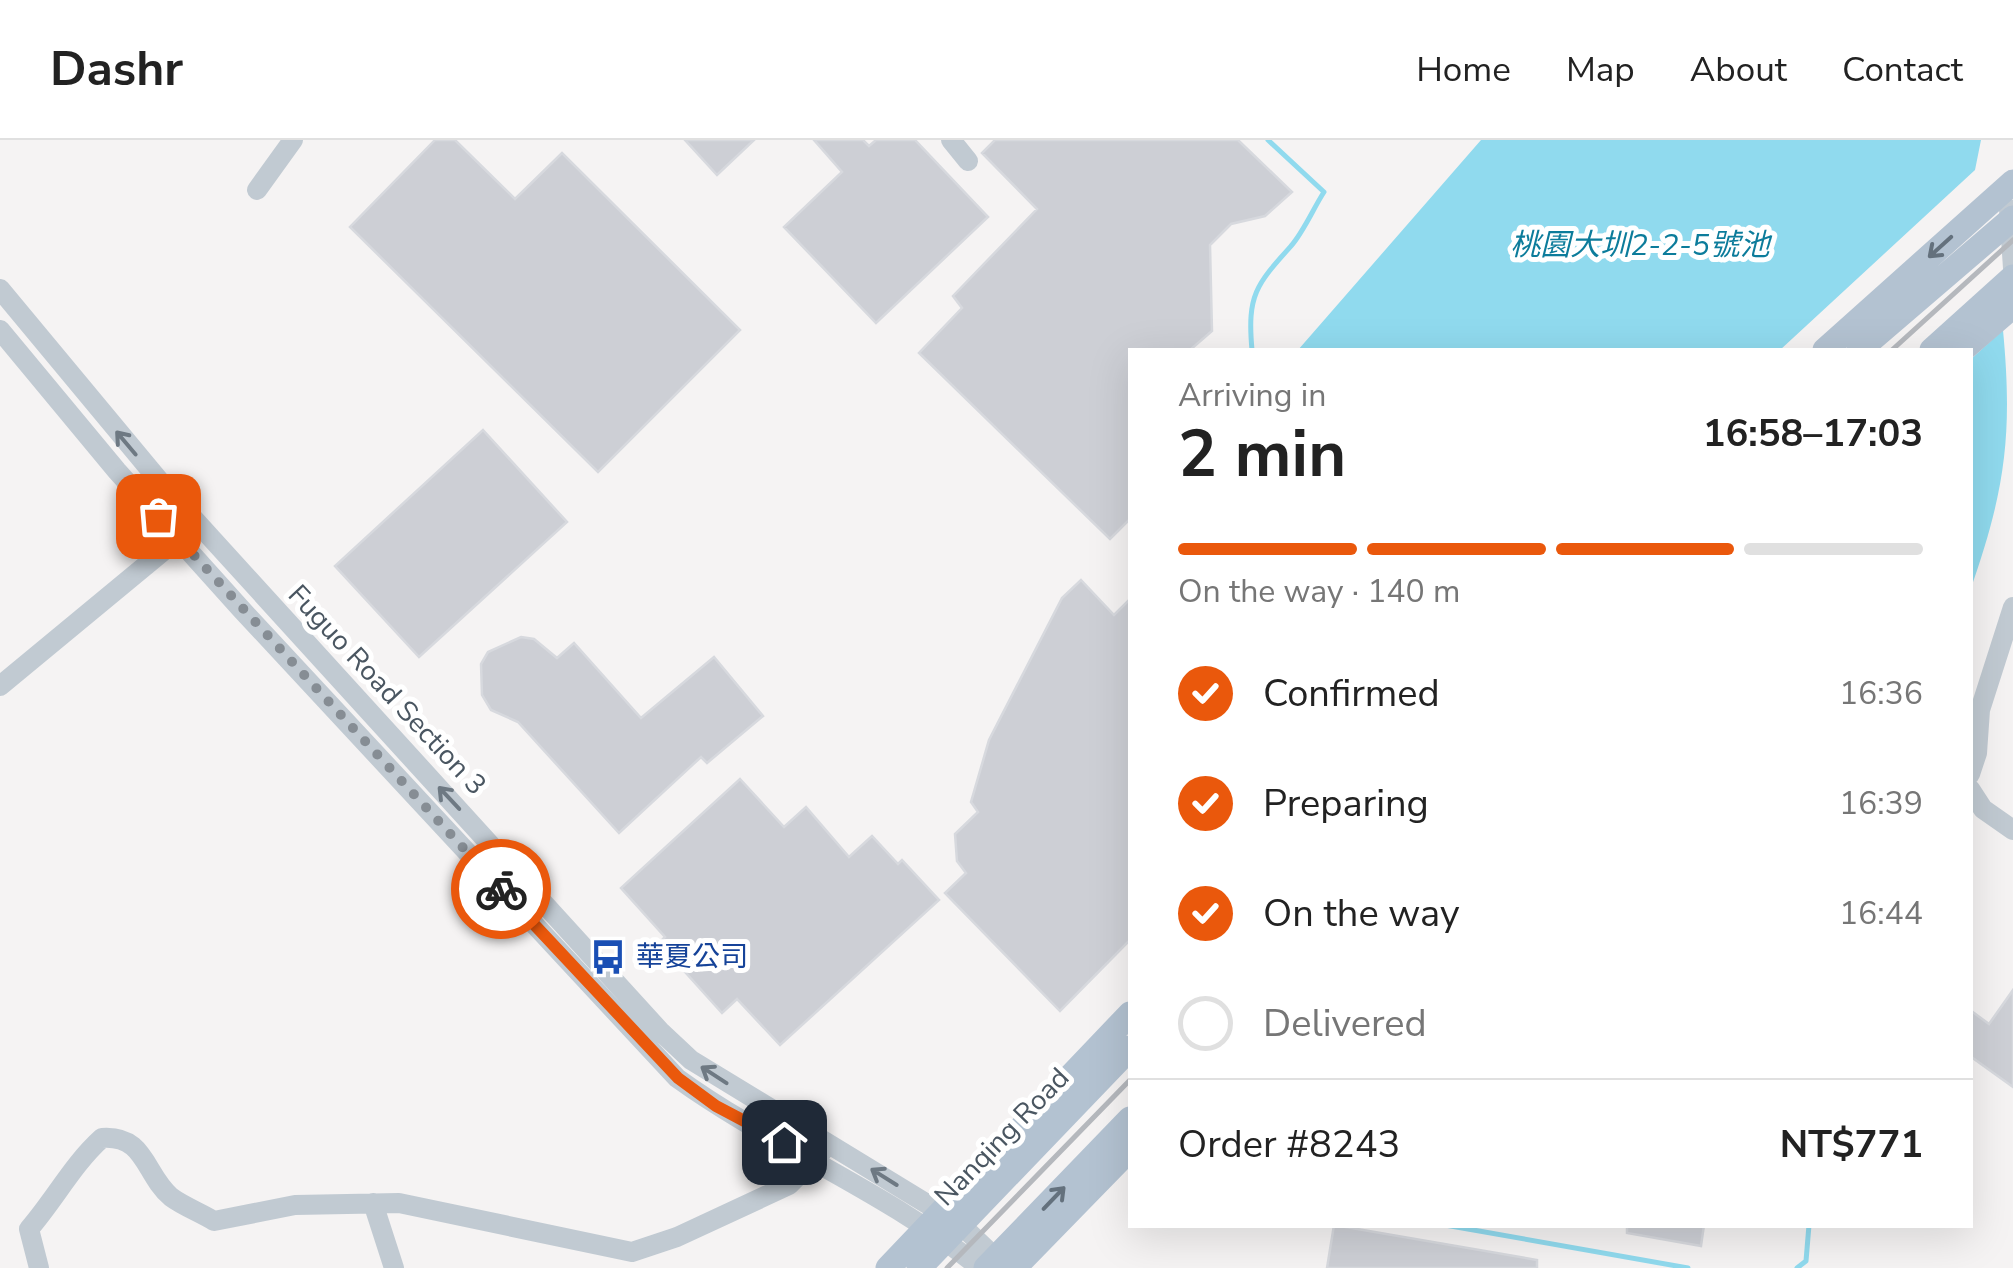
<!DOCTYPE html>
<html lang="en">
<head>
<meta charset="utf-8">
<style>
	:root { --surface:#fff; --page:#f2f2f2; --text:#222; --muted:#767676; --line:#e0e0e0; --accent:#ea580c }
	body { margin:0; font-family:"Nunito Sans","Noto Sans TC",sans-serif; background:var(--page); color:var(--text); height:100vh; display:flex; flex-direction:column; font-size:38px; white-space:nowrap }
	* { box-sizing:border-box; margin:0 }
	p { font-size:32px; color:var(--muted) }
	.icon { flex:none; width:55px; height:55px; fill:none; stroke:currentColor; stroke-width:2; stroke-linecap:round; stroke-linejoin:round }
	.map { position:relative; flex:1; overflow:hidden }
	.panel { position:absolute; left:1128px; top:208px; width:845px; height:880px; display:flex; flex-direction:column; background:var(--surface); border-radius:0px; box-shadow:0 10px 40px #0002 }
	.panel>* { flex:none }
	.pin { position:absolute; display:grid; place-items:center; width:85px; height:85px; color:#fff; margin:-42px; border-radius:20px; box-shadow:0 5px 15px #0006 }
	.courier { position:absolute; display:grid; place-items:center; width:100px; height:100px; margin:-50px; border:8px solid #ea580c; border-radius:50%; background:#fff; color:#222; box-shadow:0 2px 12px #0007 }
	.overview em { font-style:normal; font-weight:700 }
	.overview div { display:flex; flex-direction:column-reverse }
	.overview { display:flex; align-items:center; justify-content:space-between; height:170px; padding:0 50px }
	h1 { font-size:65px; font-weight:700; line-height:75px }
	.bar { display:grid; grid-template-columns:repeat(4,1fr); gap:15px 10px; align-content:center; height:120px; padding:0 50px }
	.bar i { height:12px; border-radius:8px; background:var(--line) }
	.bar .selected { background:var(--accent) }
	.bar p { grid-column:span 4 }
	.line { display:flex; align-items:center; gap:25px; padding:0 50px; border-top:2px solid var(--line) }
	.line div { flex:1 }
	ol { padding:0 50px; list-style:none }
	li { display:flex; align-items:center; gap:30px; height:110px }
	li p { margin-inline-start:auto }
	li .icon { padding:10px; border-radius:50%; background:var(--accent); color:#fff; stroke-width:4 }
	li:last-child { color:var(--muted) }
	li i { width:55px; height:55px; border:5px solid var(--line); border-radius:50% }
	header { display:flex; align-items:center; gap:60px; box-sizing:border-box; height:140px; padding:0 50px; background:var(--surface); border-bottom:2px solid var(--line) }
	header strong { font-size:48px }
	nav { display:flex; gap:55px; margin-inline-start:auto; font-size:35px }
	.map>svg:first-child { display:block }
</style>
</head>
<body>
<header>
<strong>Dashr</strong>
<nav><a>Home</a><a>Map</a><a>About</a><a>Contact</a></nav>
</header>
<div class="map">
<svg width="2013" height="1128" viewBox="0 0 2013 1128">
	<rect width="100%" height="100%" fill="#f5f3f3"/>
	<path fill="#90daee" d="M 1481,0 L 1981,0 L 1975,30 L 1780,210 L 1298,210 Z
		M 2003,190 C 2013,296 2005,351 1970,451 L 1970,220 Z"/>
	<g fill="none" stroke-linecap="round" stroke-linejoin="round">
		<path stroke="#90daee" stroke-width="5" d="M 1252,210 C 1247,155 1256,145 1291,106 C 1304,91 1313,69 1324,52 L 1268,0
			M 1445,1085 L 1688,1128
			M 1797,1128 L 1806,1121 L 1809,1085"/>
	</g>
	<path fill="#cdcfd5" stroke="#d7d9de" stroke-width="2.5" d="M 435,0 L 455,0 L 515,59 L 562,13 L 740,190 L 598,332 L 350,87 Z
		M 685,0 L 754,0 L 717,35 Z
		M 814,0 L 863,0 L 869,6 L 876,0 L 915,0 L 988,77 L 876,183 L 784,87 L 842,32 Z
		M 995,0 L 1238,0 L 1292,52 L 1265,76 L 1231,84 L 1210,105 L 1212,191 L 1190,210 L 1130,210 L 1130,379 L 1110,399 L 919,213 L 962,168 L 953,156 L 1037,69 L 982,13 Z
		M 483,290 L 567,382 L 419,517 L 335,426 Z
		M 1081,440 L 1114,475 L 1130,459 L 1130,800 L 1060,871 L 945,753 L 966,733 L 957,721 L 955,694 L 978,672 L 971,662 L 989,600 L 1062,458 Z
		M 521,497 L 534,499 L 557,518 L 574,503 L 641,578 L 714,517 L 763,576 L 707,623 L 701,617 L 619,693 L 518,582 L 491,570 L 482,555 L 481,524 L 488,512 Z
		M 740,639 L 784,687 L 806,667 L 849,717 L 872,696 L 898,724 L 902,720 L 939,760 L 780,905 L 737,859 L 722,873 L 659,803 L 665,797 L 621,748 Z
		M 2013,850 L 2013,947 L 1970,916 L 1970,870 L 1989,884 Z
		M 1334,1085 L 1537,1120 L 1537,1128 L 1327,1128 Z
		M 1627,1085 L 1704,1085 L 1701,1106 L 1627,1093 Z"/>
	<g fill="none" stroke-linecap="round" stroke-linejoin="round">
		<path stroke="#c1cad2" stroke-width="20" d="M 951,0 L 968,21
			M 257,50 L 293,0
			M 2009,69 L 2013,128
			M 0,149 L 162,344 L 660,891 L 691,920 L 960,1084 L 1005,1127
			M 0,190 L 117,331 L 242,470 L 677,938 C 774,1008 887,1051 980,1128
			M 0,546 L 179,398
			M 1970,634 L 1977,613 L 1980,570 L 2013,467
			M 1970,649 L 1983,669 L 2013,690
			M 373,1063 L 394,1128
			M 39,1128 L 29,1089 C 55,1059 73,1024 102,998 C 146,995 144,1034 171,1057 C 183,1066 201,1073 214,1081 L 295,1065 L 399,1063 L 632,1112 L 677,1097 L 789,1045 L 822,1012"/>
		<path stroke="#b3c2d1" stroke-width="25" d="M 1825,210 L 2013,42
			M 1859,210 L 2013,78
			M 1932,210 L 2013,137
			M 1962,210 L 2013,166
			M 888,1128 L 1130,874
			M 919,1128 L 1130,908
			M 986,1128 L 1130,979
			M 1014,1128 L 1130,1009"/>
		<path stroke="#b5b8bd" stroke-width="5" d="M 1892,210 L 2013,100
			M 947,1128 L 1130,940"/>
	</g>
	<defs><path id="oneway-shaft" d="M-6 0H5M1.5-3L5.5 0L1.5 3" fill="none" stroke-width="1.6" stroke-linecap="round" stroke-linejoin="round" transform="scale(2.5)"/></defs>
	<g stroke="#64717d">
		<use href="#oneway-shaft" transform="translate(1940 107) rotate(138)"/>
		<use href="#oneway-shaft" transform="translate(1054 1058) rotate(-46)"/>
	</g>
	<g stroke="#6e7983">
		<use href="#oneway-shaft" transform="translate(126 303) rotate(-130)"/>
		<use href="#oneway-shaft" transform="translate(449 658) rotate(-133)"/>
		<use href="#oneway-shaft" transform="translate(714 935) rotate(-147)"/>
		<use href="#oneway-shaft" transform="translate(884 1037) rotate(-148)"/>
	</g>
	<g fill="none" stroke-linecap="round" stroke-linejoin="round">
		<path stroke="#868d94" stroke-width="10" stroke-dasharray="0 18" d="M 158,376 L 501,749"/>
		<path stroke="#ea580c" stroke-width="12" d="M 501,749 L 678,938 L 716,966 L 784,1002"/>
	</g>
	<defs>
		<symbol id="bus-bare" viewBox="-9 -9 18 18"><path d="M-5-6H5V4H4V6H2V4H-2V6H-4V4H-5ZM-3.5-4V0h7V-4ZM-3.5 1.2v1.5H-2V1.2ZM2 1.2v1.5H3.5V1.2Z" fill="#1a4fb4" stroke="#fff" stroke-width="2.5" paint-order="stroke"/></symbol>
	</defs>
	<g fill-rule="evenodd">
		<use href="#bus-bare" x="583" y="792" width="50" height="50"/>
	</g>
	<g text-anchor="middle" dominant-baseline="central" stroke-width="10" stroke-linejoin="round" paint-order="stroke">
		<g font-size="28" fill="#4a5661" stroke="#fff">
			<text transform="translate(387 550) rotate(47)">Fuguo Road Section 3</text>
			<text transform="translate(1002 997) rotate(-46)">Nanqing Road</text>
		</g>
		<g font-size="28" fill="#164399" stroke="#fff" text-anchor="start">
			<text x="636" y="817">華夏公司</text>
		</g>
		<g font-size="30" font-style="italic" fill="#0c7c9b" stroke="#fff">
			<text x="1640" y="105">桃園大圳2-2-5號池</text>
		</g>
	</g>
</svg>
<div class="pin" style="left:158px;top:376px;background:#ea580c"><svg class="icon" aria-label="bag" viewBox="0 0 24 24"><path d="M5 8h14l-1 12H6zM9 8a3 3 0 0 1 6 0"/></svg></div>
<div class="pin" style="left:784px;top:1002px;background:#1f2937"><svg class="icon" aria-label="home" viewBox="0 0 24 24"><path d="M3 11l9-7 9 7M6 9v11h12V9"/></svg></div>
<div class="courier" style="left:501px;top:749px"><svg class="icon" aria-label="bike" viewBox="0 0 24 24"><circle cx="6" cy="16" r="4"/><circle cx="18" cy="16" r="4"/><path d="M6 16l4-8h5l3 8M10 8l3 8H6M13 5h3"/></svg></div>
<section class="panel">
<div class="overview"><div><h1>2 min</h1><p>Arriving in</p></div><em>16:58–17:03</em></div>
<div class="bar"><i class="selected"></i><i class="selected"></i><i class="selected"></i><i></i><p>On the way · 140 m</p></div>
<ol>
<li><svg class="icon" aria-label="check" viewBox="0 0 24 24"><path d="M5 12l5 5 9-10"/></svg>Confirmed<p>16:36</p></li>
<li><svg class="icon" aria-label="check" viewBox="0 0 24 24"><path d="M5 12l5 5 9-10"/></svg>Preparing<p>16:39</p></li>
<li><svg class="icon" aria-label="check" viewBox="0 0 24 24"><path d="M5 12l5 5 9-10"/></svg>On the way<p>16:44</p></li>
<li><i></i>Delivered</li>
</ol>
<div class="line" style="height:130px"><div>Order #8243</div><b>NT$771</b></div>
</section>
</div>
</body>
</html>
